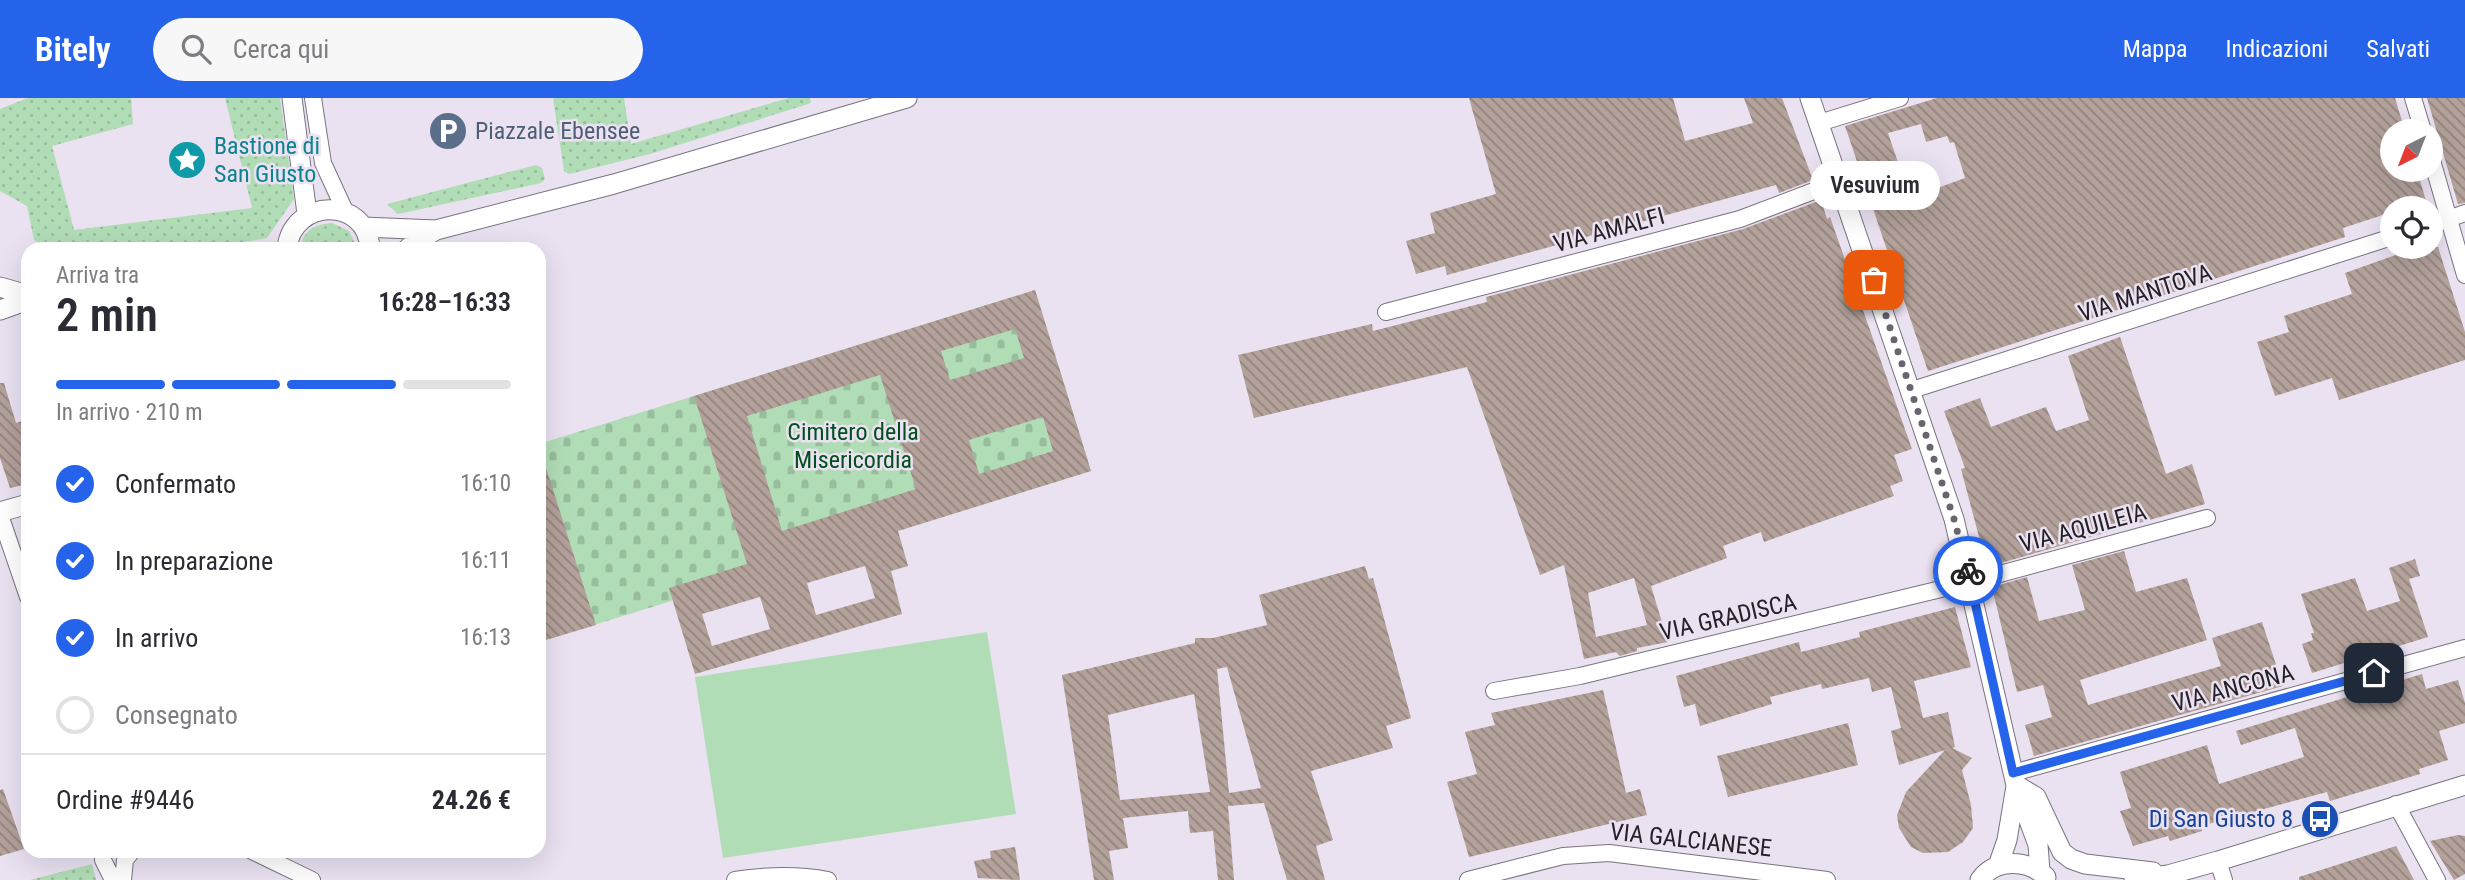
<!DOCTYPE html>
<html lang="it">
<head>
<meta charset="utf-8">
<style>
	:root { --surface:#fff; --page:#f7f7f7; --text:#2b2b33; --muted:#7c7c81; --line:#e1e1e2; --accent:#2563eb }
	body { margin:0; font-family:"Roboto Condensed",sans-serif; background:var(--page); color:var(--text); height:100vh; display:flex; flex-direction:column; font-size:26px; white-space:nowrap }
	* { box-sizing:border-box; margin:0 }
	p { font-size:23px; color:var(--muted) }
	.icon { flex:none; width:38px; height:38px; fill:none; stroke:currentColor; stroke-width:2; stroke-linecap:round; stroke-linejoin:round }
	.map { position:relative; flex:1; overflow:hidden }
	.sheet { position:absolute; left:21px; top:144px; width:525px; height:616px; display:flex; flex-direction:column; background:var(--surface); border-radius:21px; box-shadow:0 7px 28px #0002 }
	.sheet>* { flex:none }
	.needle { width:46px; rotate:222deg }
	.buttons { position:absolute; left:2380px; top:21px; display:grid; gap:14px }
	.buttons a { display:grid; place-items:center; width:63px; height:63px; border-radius:50%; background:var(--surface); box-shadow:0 7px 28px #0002; font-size:35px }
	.pin { position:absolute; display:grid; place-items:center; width:60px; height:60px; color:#fff; margin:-30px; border-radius:14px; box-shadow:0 4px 10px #0006 }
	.courier { position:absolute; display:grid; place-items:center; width:70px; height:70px; margin:-35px; border:5px solid #2563eb; border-radius:50%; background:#fff; color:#222; box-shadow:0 2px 9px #0007 }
	.bubble { position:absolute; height:49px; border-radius:24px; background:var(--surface); box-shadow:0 7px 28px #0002; font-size:23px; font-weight:600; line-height:49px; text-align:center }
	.overview em { font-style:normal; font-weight:600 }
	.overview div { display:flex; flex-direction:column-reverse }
	.overview { display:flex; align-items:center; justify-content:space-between; height:119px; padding:0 35px }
	h1 { font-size:46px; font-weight:600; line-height:52px }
	.bar { display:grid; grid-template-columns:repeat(4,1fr); gap:10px 7px; align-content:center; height:84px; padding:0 35px }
	.bar i { height:9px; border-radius:5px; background:var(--line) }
	.bar .selected { background:var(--accent) }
	.bar p { grid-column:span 4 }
	.line { display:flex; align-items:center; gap:18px; padding:0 35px; border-top:2px solid var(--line) }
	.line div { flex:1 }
	ol { padding:0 35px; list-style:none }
	li { display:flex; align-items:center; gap:21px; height:77px }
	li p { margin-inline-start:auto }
	li .icon { padding:7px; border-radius:50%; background:var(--accent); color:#fff; stroke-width:4 }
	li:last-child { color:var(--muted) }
	li i { width:38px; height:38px; border:4px solid var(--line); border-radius:50% }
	header { display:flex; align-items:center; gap:42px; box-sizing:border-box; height:98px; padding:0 35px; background:var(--accent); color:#fff }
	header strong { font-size:33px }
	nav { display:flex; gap:38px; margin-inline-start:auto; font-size:24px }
	.search { width:490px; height:63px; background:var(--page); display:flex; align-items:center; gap:18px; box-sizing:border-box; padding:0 24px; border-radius:38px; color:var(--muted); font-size:26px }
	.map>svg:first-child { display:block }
</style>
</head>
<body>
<header>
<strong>Bitely</strong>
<div class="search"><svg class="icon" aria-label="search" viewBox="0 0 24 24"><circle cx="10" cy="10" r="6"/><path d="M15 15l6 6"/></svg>Cerca qui</div>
<nav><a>Mappa</a><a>Indicazioni</a><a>Salvati</a></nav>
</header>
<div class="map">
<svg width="2465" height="782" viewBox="0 0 2465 782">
	<defs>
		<pattern id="green-dots" width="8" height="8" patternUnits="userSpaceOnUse" patternTransform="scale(1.75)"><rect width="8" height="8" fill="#b1ddb6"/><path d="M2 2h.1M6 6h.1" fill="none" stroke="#98bd9c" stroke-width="1.8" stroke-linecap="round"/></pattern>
		<pattern id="cemetery-stones" width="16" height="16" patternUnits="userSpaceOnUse" patternTransform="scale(1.75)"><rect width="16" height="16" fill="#b1ddb6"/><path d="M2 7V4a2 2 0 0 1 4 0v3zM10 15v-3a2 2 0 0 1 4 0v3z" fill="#98bd9c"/></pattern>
		<pattern id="building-back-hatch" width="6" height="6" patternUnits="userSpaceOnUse" patternTransform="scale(1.75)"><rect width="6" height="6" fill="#b3a19a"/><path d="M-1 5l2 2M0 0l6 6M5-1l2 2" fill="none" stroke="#91837e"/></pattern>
	</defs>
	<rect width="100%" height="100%" fill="#eae1f1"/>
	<path fill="url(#green-dots)" d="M 28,0 L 131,0 L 133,26 L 52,48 L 74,132 L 252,110 L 225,0 L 280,0 L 294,101 L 267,140 L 211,150 L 47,150 L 34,142 L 27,108 L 0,93 L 0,11 Z
		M 553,0 L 624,0 L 631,46 L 789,0 L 810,0 L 811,5 L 650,56 L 569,76 L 564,73 Z
		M 536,67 L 542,70 L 545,81 L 541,85 L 398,116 L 387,106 Z
		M 332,125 L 349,133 L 357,150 L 300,150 C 303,133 315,126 332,125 Z
		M 92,766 L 96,782 L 30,782 Z"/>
	<path fill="url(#cemetery-stones)" d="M 1035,192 L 1091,373 L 539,544 L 539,346 Z"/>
	<path fill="#b1ddb6" d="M 987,534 L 1016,716 L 723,760 L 695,579 Z"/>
	<path fill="url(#building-back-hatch)" fill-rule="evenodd" d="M 1469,0 L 1673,0 L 1685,43 L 1753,25 L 1744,0 L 1782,0 L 1813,82 L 1779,95 L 1776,87 L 1447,177 L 1445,168 L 1416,176 L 1406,143 L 1435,135 L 1430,115 L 1496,96 Z
		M 1937,0 L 2395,0 L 2405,33 L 2392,33 L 2392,72 L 2417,72 L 2428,110 L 2392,110 L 2392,114 L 2343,130 L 2345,139 L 1928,273 L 1845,28 ZM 1921,26 L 1926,44 L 1947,38 L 1950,45 L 1954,44 L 1965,80 L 1910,100 L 1888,35 Z
		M 2427,0 L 2465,0 L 2465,105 L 2458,106 Z
		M 1821,102 L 1827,121 L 1830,119 L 1912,351 L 1894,357 L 1903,383 L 1890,388 L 1894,398 L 1764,444 L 1761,434 L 1723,448 L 1727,460 L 1651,488 L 1668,544 L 1637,550 L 1637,553 L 1620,558 L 1616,554 L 1584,561 L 1564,467 L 1540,477 L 1467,269 L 1254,320 L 1238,257 L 1372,226 L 1373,233 L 1487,204 L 1486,199 L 1743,131 ZM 1634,480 L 1647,527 L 1596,539 L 1588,495 Z
		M 2418,149 L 2438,149 L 2465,234 L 2465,262 L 2339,302 L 2332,280 L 2275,298 L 2257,244 L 2289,234 L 2284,218 L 2352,196 L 2345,175 Z
		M 1035,192 L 1091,373 L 898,433 L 908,468 L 891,473 L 902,516 L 695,576 L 669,490 L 747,466 L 694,298 ZM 1015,231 L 1024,260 L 950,282 L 941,253 ZM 880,277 L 916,391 L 782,433 L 747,318 ZM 1043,319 L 1053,353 L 979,376 L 969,342 ZM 865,468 L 875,500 L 816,517 L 807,485 ZM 760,499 L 770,531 L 712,548 L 702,516 Z
		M 2120,239 L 2166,376 L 2192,366 L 2205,406 L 1987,469 L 1961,371 L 1965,370 L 1944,313 L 1980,300 L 1991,329 L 2046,309 L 2056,333 L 2089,322 L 2068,258 Z
		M 0,285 L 4,285 L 16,325 L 28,321 L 28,386 L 10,390 L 0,360 Z
		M 539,357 L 542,357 L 596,527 L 539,544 L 539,529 L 543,527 L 539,513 Z
		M 2124,453 L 2136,494 L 2187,480 L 2207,542 L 2080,582 L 2088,607 L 2221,568 L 2212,540 L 2262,524 L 2283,588 L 2034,658 L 2025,627 L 2052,619 L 2043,587 L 2017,594 L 1992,489 L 2027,479 L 2039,523 L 2085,512 L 2072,467 Z
		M 2415,461 L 2420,478 L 2409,481 L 2428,539 L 2312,575 L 2302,546 L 2313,542 L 2311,535 L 2314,535 L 2301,496 L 2355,480 L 2367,513 L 2400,503 L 2389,470 Z
		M 1365,468 L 1369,481 L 1373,480 L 1411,620 L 1386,628 L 1393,650 L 1311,673 L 1333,742 L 1316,748 L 1325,782 L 1287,782 L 1264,705 L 1228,708 L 1234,782 L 1218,782 L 1213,733 L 1190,735 L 1188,713 L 1123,720 L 1128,750 L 1109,753 L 1114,782 L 1094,782 L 1062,577 L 1195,545 L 1195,540 L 1213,540 L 1267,527 L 1259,497 ZM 1227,569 L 1261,690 L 1229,695 L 1217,571 ZM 1194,596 L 1210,694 L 1120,702 L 1108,617 Z
		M 1955,509 L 1971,569 L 1914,583 L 1923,620 L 1948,614 L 1955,649 L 1952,650 L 1972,660 L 1962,672 L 1971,707 L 1973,730 L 1963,744 L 1948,754 L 1923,755 L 1911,749 L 1899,730 L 1897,717 L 1906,694 L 1945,652 L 1899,667 L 1891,633 L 1901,630 L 1891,589 L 1872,594 L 1869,580 L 1822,591 L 1821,586 L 1770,599 L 1772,606 L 1700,628 L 1695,606 L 1684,609 L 1676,578 L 1799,544 L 1801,554 L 1860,539 L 1859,534 Z
		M 2422,576 L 2426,591 L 2458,582 L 2465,605 L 2465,625 L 2439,633 L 2448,662 L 2419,671 L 2420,676 L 2330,703 L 2327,694 L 2201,728 L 2202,733 L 2170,743 L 2168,738 L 2133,748 L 2120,713 L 2131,710 L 2120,674 L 2207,647 L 2219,686 L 2304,659 L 2295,630 L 2241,647 L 2236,633 Z
		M 1603,592 L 1626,695 L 1640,691 L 1647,717 L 1469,759 L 1447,684 L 1477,676 L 1465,634 L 1495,627 L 1491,615 Z
		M 1848,625 L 1858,667 L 1728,699 L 1717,658 Z
		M 3,691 L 24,751 L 0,758 L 0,692 Z
		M 2458,737 L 2465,738 L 2465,776 L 2454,782 L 2430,743 Z
		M 2396,748 L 2414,782 L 2299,782 L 2299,779 Z
		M 1015,749 L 1020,782 L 978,780 L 974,763 L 991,760 L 990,753 Z"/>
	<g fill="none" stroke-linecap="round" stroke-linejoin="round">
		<defs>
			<path id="minor" d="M 313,0 L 323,65 L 345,113
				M 2413,0 L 2423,33
				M 1819,25 L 1900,0
				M 2431,59 L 2465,177
				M 2431,127 L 2465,115
				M 1386,214 L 1740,121 L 1840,83
				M 1912,292 L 2392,139
				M 0,417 L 28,499
				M 1494,593 L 1580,578 L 1970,484 L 2207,420
				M 2013,675 L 2465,550
				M 2396,706 L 2437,782
				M 103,752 L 103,762 L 113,782
				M 250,752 L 312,782
				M 2218,763 L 2224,782
				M 123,782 L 125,762 L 133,752
				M 735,782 C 767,777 796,776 828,782
				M 1468,782 L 1563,758 L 1609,755 L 1827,782"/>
			<path id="tertiary" d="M 292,0 L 307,116
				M 1810,0 L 1954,421 L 2016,687 L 2038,747 L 2040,773
				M 363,129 L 436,132
				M 287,150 C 293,100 366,98 370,150
				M 408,150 L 436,132 L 614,86 L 907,0
				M 0,189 L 28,197
				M 0,212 L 28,202
				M 0,414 L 28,406
				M 2016,687 L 2036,699 L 2062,754 L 2071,761 L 2085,766 L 2153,774
				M 1998,768 L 2007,742 L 2016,688
				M 1980,782 C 1995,760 2028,761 2046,779
				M 2134,782 L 2168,777 L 2218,763 L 2465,687"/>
		</defs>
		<use href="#minor" stroke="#7b7280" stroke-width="18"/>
		<use href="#tertiary" stroke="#7b7280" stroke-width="21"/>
		<use href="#minor" stroke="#fff" stroke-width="16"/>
		<use href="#tertiary" stroke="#fff" stroke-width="19"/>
	</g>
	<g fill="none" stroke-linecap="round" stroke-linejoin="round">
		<path stroke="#6a646e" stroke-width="7" stroke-dasharray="0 12.6" d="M 1874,182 L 1954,421 L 1968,473"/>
		<path stroke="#2563eb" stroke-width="9" d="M 1968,473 L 2013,675 L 2374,575"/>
	</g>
	<defs>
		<symbol id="parking-disc" viewBox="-11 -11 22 22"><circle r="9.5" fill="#5c6f8a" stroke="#eae1f1"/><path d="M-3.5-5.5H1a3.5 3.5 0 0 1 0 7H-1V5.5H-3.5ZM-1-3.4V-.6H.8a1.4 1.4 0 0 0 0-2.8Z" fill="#fff"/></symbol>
		<symbol id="sight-disc" viewBox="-11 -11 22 22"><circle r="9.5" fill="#0f9aa8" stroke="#eae1f1"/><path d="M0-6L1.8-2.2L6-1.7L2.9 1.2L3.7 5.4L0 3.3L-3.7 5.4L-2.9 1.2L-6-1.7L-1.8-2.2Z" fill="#fff"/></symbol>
		<symbol id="bus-disc" viewBox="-11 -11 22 22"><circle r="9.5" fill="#1a4fb4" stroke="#eae1f1"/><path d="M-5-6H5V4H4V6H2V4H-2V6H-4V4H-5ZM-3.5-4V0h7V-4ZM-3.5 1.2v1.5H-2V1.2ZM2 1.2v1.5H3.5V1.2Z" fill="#fff"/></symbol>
	</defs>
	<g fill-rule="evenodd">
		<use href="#parking-disc" x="426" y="11" width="44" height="44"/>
		<use href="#sight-disc" x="165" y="40" width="44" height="44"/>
		<use href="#bus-disc" x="2298" y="699" width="44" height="44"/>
	</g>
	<g text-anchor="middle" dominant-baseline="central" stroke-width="5" stroke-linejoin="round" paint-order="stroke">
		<g font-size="24" fill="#4e5e75" stroke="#eae1f1" text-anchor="start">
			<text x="475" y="33">Piazzale Ebensee</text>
		</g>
		<g font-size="24" fill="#0d838f" stroke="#eae1f1" text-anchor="start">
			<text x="214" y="48">Bastione di<tspan x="214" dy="28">San Giusto</tspan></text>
		</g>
		<g font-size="24" fill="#252127" stroke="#eae1f1">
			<text transform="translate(1609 132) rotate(-15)">VIA AMALFI</text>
			<text transform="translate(2145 195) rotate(-18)">VIA MANTOVA</text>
			<text transform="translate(2083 430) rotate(-15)">VIA AQUILEIA</text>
			<text transform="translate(1728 519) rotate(-13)">VIA GRADISCA</text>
			<text transform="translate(2233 590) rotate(-15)">VIA ANCONA</text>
			<text transform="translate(1691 742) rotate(6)">VIA GALCIANESE</text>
		</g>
		<g font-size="24" fill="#024f1c" stroke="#eae1f1">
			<text x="853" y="334">Cimitero della<tspan x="853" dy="28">Misericordia</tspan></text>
		</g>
		<g font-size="24" fill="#164399" stroke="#eae1f1" text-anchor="end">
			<text x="2293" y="721">Di San Giusto 8</text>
		</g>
	</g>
</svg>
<div class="buttons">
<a><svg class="needle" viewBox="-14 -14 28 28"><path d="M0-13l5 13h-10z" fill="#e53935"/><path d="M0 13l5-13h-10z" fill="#7c7c81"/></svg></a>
<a><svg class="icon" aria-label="locate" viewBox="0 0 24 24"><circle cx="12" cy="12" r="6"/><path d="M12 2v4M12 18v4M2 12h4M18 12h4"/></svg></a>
</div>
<div class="pin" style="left:1874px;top:182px;background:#ea580c"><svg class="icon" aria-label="bag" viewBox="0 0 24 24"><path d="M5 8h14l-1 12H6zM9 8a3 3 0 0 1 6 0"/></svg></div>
<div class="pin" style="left:2374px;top:575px;background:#1f2937"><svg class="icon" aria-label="home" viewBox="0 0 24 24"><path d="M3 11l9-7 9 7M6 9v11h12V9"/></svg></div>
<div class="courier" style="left:1968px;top:473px"><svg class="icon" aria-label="bike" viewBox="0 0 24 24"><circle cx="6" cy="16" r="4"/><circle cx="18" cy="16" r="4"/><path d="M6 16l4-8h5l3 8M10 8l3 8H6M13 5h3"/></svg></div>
<div class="bubble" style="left:1810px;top:63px;width:130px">Vesuvium</div>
<section class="sheet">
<div class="overview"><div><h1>2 min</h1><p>Arriva tra</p></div><em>16:28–16:33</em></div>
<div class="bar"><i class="selected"></i><i class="selected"></i><i class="selected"></i><i></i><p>In arrivo · 210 m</p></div>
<ol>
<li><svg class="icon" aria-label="check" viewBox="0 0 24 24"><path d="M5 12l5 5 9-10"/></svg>Confermato<p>16:10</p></li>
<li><svg class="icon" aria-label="check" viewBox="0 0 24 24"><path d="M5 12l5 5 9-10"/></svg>In preparazione<p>16:11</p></li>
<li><svg class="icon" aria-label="check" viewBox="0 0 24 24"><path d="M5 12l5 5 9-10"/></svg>In arrivo<p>16:13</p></li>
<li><i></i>Consegnato</li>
</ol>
<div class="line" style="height:91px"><div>Ordine #9446</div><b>24.26 €</b></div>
</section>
</div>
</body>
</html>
